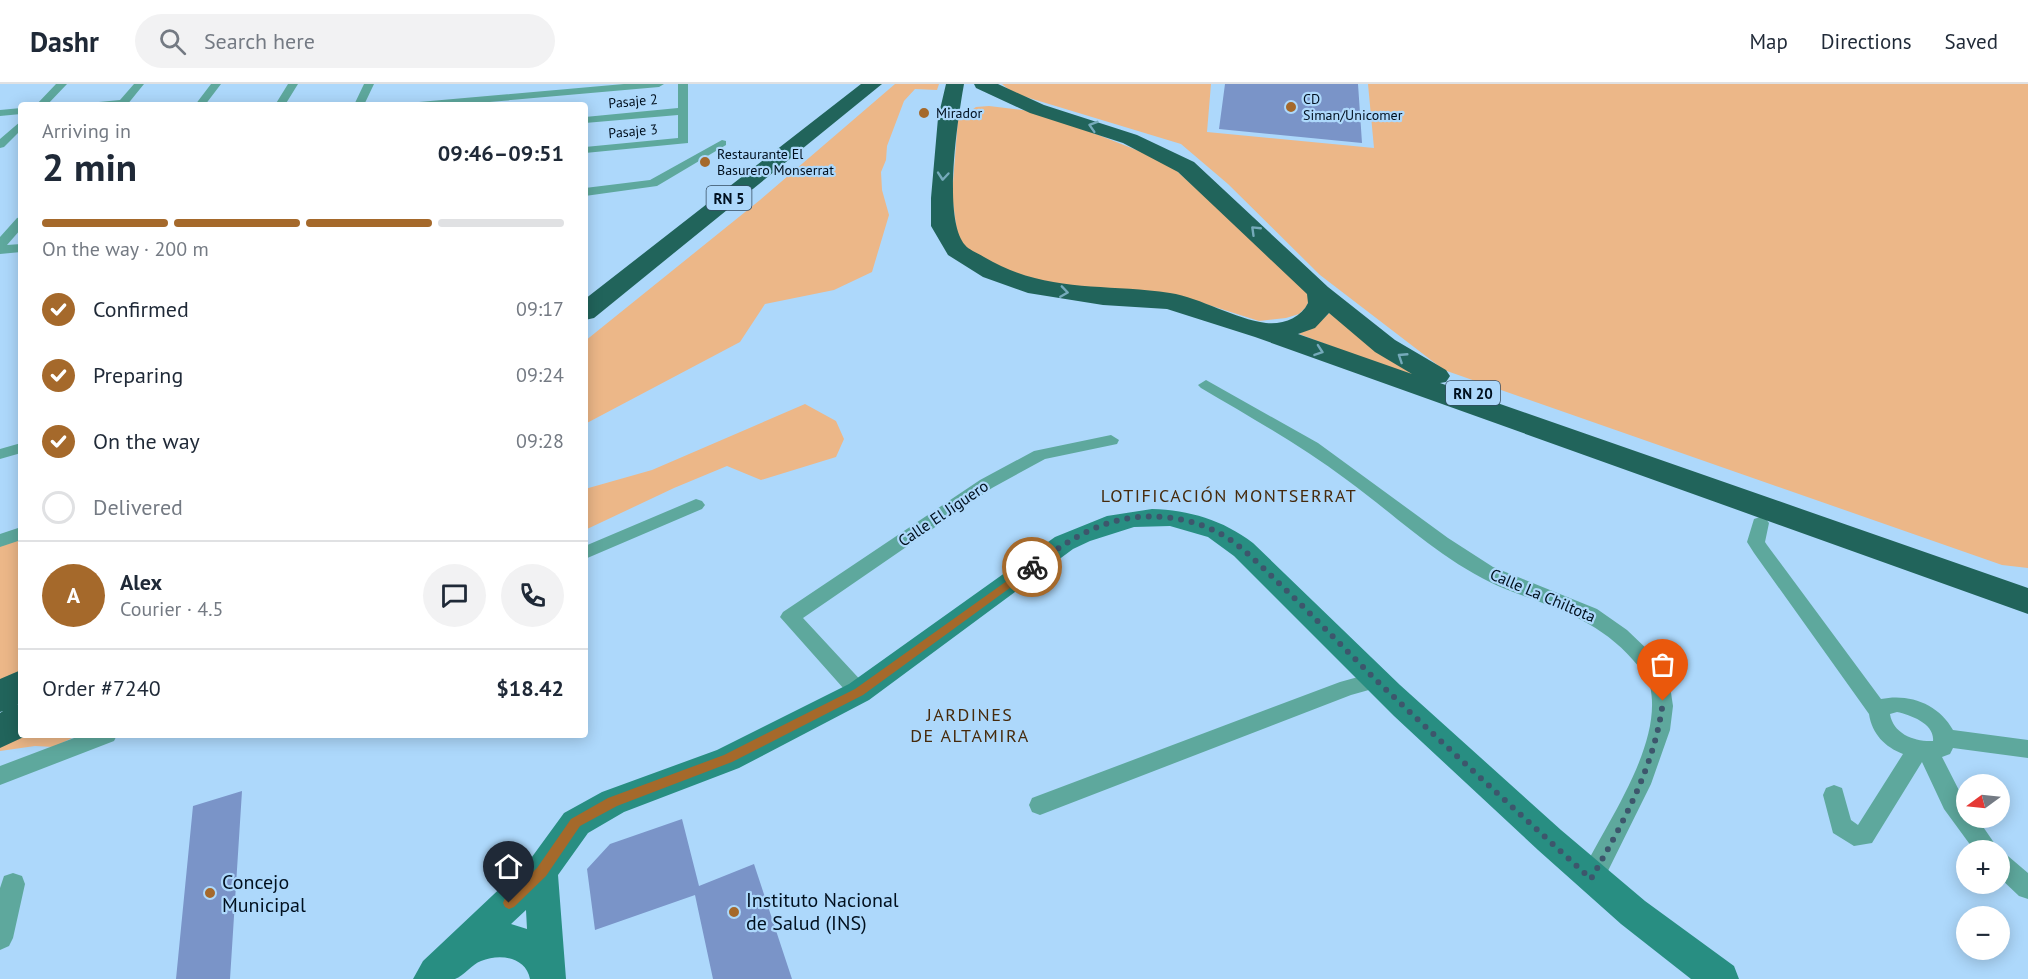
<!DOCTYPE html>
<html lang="en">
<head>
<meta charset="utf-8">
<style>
	:root { --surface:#fff; --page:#f2f2f3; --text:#1f2937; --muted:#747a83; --line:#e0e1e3; --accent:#a5692b }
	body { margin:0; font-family:"PT Sans",sans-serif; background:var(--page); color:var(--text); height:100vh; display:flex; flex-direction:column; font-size:22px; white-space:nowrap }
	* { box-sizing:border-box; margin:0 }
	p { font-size:20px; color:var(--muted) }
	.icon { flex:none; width:33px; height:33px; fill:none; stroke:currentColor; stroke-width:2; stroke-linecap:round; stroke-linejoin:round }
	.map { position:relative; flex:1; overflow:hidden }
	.side { position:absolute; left:18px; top:18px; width:570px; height:636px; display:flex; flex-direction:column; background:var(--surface); border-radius:6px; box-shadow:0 3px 15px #0003 }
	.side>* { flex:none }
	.needle { width:39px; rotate:255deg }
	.tools { position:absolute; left:1956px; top:690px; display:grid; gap:12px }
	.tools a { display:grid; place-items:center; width:54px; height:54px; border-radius:50%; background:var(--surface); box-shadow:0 3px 15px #0003; font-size:30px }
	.pin { position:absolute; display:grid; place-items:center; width:51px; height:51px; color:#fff; margin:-62px -26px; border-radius:50% 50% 50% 0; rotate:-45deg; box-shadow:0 0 6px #0007 }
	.pin .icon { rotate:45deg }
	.courier { position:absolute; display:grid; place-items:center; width:60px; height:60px; margin:-30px; border:4px solid #a5692b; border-radius:50%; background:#fff; color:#222; box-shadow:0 2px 8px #0007 }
	.overview em { font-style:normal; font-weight:700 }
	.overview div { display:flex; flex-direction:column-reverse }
	.overview { display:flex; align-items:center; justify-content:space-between; height:102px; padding:0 24px }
	h1 { font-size:39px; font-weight:700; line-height:45px }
	.bar { display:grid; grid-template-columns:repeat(4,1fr); gap:9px 6px; align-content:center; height:72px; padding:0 24px }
	.bar i { height:8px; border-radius:4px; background:var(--line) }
	.bar .selected { background:var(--accent) }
	.bar p { grid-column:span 4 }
	.line { display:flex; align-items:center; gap:15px; padding:0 24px; border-top:2px solid var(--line) }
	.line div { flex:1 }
	.round { display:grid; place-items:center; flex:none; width:63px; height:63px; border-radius:32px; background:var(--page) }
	ol { padding:0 24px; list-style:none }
	li { display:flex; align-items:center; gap:18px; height:66px }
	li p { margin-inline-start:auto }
	li .icon { padding:6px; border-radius:50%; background:var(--accent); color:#fff; stroke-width:4 }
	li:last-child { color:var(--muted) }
	li i { width:33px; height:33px; border:3px solid var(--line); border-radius:50% }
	header { display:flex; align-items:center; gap:36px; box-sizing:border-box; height:84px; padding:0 30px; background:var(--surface); border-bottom:2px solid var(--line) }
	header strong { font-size:28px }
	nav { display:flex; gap:33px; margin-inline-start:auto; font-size:21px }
	.search { width:420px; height:54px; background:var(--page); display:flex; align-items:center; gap:15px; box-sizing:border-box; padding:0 21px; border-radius:33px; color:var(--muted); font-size:22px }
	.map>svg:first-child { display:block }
</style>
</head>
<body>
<header>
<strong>Dashr</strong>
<div class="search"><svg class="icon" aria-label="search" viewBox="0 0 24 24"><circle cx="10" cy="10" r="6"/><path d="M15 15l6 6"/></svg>Search here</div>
<nav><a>Map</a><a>Directions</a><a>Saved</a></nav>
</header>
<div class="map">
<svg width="2028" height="895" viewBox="0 0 2028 895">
	<rect width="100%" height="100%" fill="#add8fb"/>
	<path fill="#ecb788" d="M 895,0 L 939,0 L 937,6 L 915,5 L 904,17 L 887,62 L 886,76 L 881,88 L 882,106 L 889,131 L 872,188 L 834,206 L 765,220 L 740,258 L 585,340 L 585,257 L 760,116 Z
		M 1002,0 L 1211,0 L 1207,48 L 1374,64 L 1368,0 L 2028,0 L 2028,484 L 2002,481 L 1444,286 L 1320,191 L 1228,100 L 1181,60 L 1013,9 Z
		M 989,22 L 1030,27 L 1073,41 L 1167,78 L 1309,207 L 1310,215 L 1306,223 L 1299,230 L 1286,234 L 1259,237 L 1196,217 L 1082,205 L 1019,192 L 973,169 L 958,156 L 952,111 L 958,35 L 976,23 Z
		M 1332,226 L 1448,306 L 1299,250 L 1323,235 Z
		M 805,320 L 836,337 L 844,355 L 836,373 L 761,396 L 727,382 L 674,404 L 585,446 L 585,405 L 652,386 Z
		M 21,454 L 21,587 L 0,600 L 0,462 Z
		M 21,651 L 78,651 L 54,663 L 35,662 L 0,667 L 0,660 Z"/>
	<path fill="#7a94c8" d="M 1225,0 L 1358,0 L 1362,59 L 1219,45 Z
		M 242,707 L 230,895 L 176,895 L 193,722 Z
		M 682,735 L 699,802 L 754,780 L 792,895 L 713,895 L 695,811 L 595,846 L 587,785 L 610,760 Z"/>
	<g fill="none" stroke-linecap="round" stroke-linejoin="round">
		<path fill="#5ea89d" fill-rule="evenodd" d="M 56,0 L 67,0 L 47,21 L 36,21 Z
			M 134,0 L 144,0 L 127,21 L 94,21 L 99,18 L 120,16 Z
			M 211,0 L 221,0 L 205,21 L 195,21 Z
			M 288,0 L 298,0 L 285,21 L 275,21 Z
			M 364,0 L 374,0 L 364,21 L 354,21 Z
			M 624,0 L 664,0 L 659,3 L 455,21 L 414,21 L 419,18 Z
			M 678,0 L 688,0 L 688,59 L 585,69 L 585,63 L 678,54 L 678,31 L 585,39 L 585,33 L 678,24 Z
			M 21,24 L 21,30 L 0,32 L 0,26 Z
			M 21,37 L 21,46 L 4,63 L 0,64 L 0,55 Z
			M 722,56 L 726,57 L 726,61 L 657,102 L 585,112 L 585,104 L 650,96 Z
			M 21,133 L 21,145 L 7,161 L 21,160 L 21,168 L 0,170 L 0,153 L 17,134 Z
			M 1206,296 L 1318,359 L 1448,454 L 1493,483 L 1597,525 L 1627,546 L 1651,569 L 1670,602 L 1673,622 L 1670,646 L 1651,700 L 1600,803 L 1591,806 L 1582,803 L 1579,795 C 1603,743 1664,662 1650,602 C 1647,592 1639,583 1633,576 C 1598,536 1554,524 1508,506 C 1447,482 1398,433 1347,396 C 1300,361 1250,333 1201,304 L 1198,301 Z
			M 1111,351 L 1119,356 L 1117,360 L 1045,375 L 992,404 L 803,534 L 866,602 L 869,608 L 866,614 L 859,616 L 852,614 L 780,533 L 783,528 L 980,396 L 1034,367 Z
			M 21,359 L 21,369 L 0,375 L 0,365 Z
			M 696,415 L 702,417 L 705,421 L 702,425 L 585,475 L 585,462 Z
			M 1760,433 L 1766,435 L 1769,439 L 1765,458 L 1767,461 L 1881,615 C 1909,609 1939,620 1953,646 L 2028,656 L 2028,674 L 1953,664 L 1950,670 L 1942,673 L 1966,720 L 1966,734 L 1977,734 L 1999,766 L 1974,766 L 1944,725 L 1922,678 L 1872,759 L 1854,762 L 1833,749 L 1823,711 L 1826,704 L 1834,701 L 1842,704 L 1851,736 L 1858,741 L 1903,670 C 1885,663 1872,650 1869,630 L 1754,469 L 1747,458 L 1754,435 ZM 1897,628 C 1911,631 1935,640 1933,657 C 1915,658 1893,650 1890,630 Z
			M 21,443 L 21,456 L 0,463 L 0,450 Z
			M 1376,588 L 1383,590 L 1386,596 L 1383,602 L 1351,611 L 1040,731 L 1032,728 L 1029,721 L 1032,714 L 1340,598 Z
			M 82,651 L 117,651 L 114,657 L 0,701 L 0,682 Z
			M 2000,769 L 2008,772 L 2028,789 L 2028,815 L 2019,812 L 2000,794 Z
			M 13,789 L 22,792 L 25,800 L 13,854 L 9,862 L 0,866 L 0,804 L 4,792 Z"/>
		<path fill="#288e82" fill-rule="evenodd" d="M 1152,425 C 1189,426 1223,436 1253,459 L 1400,601 L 1561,746 L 1645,817 L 1734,882 L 1739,895 L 1691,895 L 1621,840 L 1538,766 L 1394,632 L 1234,472 L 1208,453 L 1170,442 L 1134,443 L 1090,457 L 1073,465 L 869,616 L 739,684 L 624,728 L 588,749 L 558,791 L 566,895 L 530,895 C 526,873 500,869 481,877 C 472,880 464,892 455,895 C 443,895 425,895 413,895 L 423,877 L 529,777 L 564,729 L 602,708 L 717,666 L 849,600 L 1055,453 L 1107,432 ZM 526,826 L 527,845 L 511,840 Z"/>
		<path fill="#21645b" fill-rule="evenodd" d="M 861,0 L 882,0 L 594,234 L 585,236 L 585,215 Z
			M 946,0 L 964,0 C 958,34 942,134 965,161 C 969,166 978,169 984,173 C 1046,210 1103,199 1170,209 C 1201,214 1235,235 1266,239 C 1282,241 1301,234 1308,219 L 1307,210 L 1178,88 L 1123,59 L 1030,29 L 976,4 L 974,0 L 998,0 L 1044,21 L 1137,51 L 1194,78 L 1328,203 L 1395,256 L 1446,286 L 1450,292 L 1446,298 L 1440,299 L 2028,504 L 2028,530 L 1255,253 L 1167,225 L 1103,221 L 1028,209 L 983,193 L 948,171 L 931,142 L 931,114 L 938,34 ZM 1329,229 L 1375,268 L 1412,290 L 1298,250 L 1315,244 Z
			M 21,586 L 21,619 L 17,621 L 21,620 L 21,651 L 28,651 L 0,664 L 0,629 L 3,627 L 0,628 L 0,595 Z"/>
	</g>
	<defs><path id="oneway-chevron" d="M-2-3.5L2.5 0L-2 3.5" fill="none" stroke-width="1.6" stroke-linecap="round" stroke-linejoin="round" transform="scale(1.5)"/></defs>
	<g stroke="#75aabb">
		<use href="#oneway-chevron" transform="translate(1093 42) rotate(-163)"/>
		<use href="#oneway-chevron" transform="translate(943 92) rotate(95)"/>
		<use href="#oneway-chevron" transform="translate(1255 146) rotate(-136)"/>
		<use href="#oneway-chevron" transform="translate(1064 208) rotate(8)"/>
		<use href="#oneway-chevron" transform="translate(1319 267) rotate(19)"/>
		<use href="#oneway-chevron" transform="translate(1402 273) rotate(-147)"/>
	</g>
	<path fill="#a5692b" d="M 1032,479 L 1036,480 L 1036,485 L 863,611 L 732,678 L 617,722 L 580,742 L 546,792 L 514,823 L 509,825 L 505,823 L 503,819 L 505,814 L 537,784 L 571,735 L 608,714 L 724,671 L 855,605 Z"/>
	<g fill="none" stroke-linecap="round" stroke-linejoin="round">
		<path stroke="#3d566c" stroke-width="6" stroke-dasharray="0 10.8" d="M 1032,483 C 1076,450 1115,426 1173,434 C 1194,437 1215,445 1232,457 C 1250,470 1266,487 1282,502 C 1314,533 1344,564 1375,595 C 1446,663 1519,729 1591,795 C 1623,739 1655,682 1663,617"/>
	</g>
	<g fill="#a5692b" stroke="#add8fb" stroke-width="2">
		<circle cx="1291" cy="23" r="6"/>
		<circle cx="924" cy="29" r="6"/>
		<circle cx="705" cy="78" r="6"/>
		<circle cx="210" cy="809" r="6"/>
		<circle cx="734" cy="828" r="6"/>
	</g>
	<g text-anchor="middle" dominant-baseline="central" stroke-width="4.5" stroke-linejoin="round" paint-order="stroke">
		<g font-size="14" fill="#00101f" stroke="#add8fb" text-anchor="start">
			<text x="1303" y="15">CD<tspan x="1303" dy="16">Siman/Unicomer</tspan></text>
			<text x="936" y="29">Mirador</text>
			<text x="717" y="70">Restaurante El<tspan x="717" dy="16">Basurero Monserrat</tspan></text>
		</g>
		<g font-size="14" fill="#00101f" stroke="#add8fb">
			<text transform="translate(633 17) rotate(-5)">Pasaje 2</text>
			<text transform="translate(633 47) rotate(-5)">Pasaje 3</text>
		</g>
		<g fill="#add8fb" stroke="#344c61" stroke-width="1.5">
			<rect x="706.5" y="102" width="45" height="24" rx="4.5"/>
			<rect x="1446" y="297" width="54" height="24" rx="4.5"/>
		</g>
		<g font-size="15" font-weight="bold" fill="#00101f">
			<text x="729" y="114">RN 5</text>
			<text x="1473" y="309">RN 20</text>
		</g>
		<g font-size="16" fill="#00101f" stroke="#add8fb">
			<text transform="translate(943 429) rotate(-34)">Calle El Jiguero</text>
			<text transform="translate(1543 511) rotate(23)">Calle La Chiltota</text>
		</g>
		<g font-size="18" letter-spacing="1.5" fill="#462a0c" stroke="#add8fb">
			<text x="1229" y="411">LOTIFICACIÓN MONTSERRAT</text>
			<text x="970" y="630">JARDINES<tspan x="970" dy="21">DE ALTAMIRA</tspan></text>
		</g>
		<g font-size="20" fill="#00101f" stroke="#add8fb" text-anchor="start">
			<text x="222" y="798">Concejo<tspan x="222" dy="23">Municipal</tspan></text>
			<text x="746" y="816">Instituto Nacional<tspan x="746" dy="23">de Salud (INS)</tspan></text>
		</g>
	</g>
</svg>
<div class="tools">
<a><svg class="needle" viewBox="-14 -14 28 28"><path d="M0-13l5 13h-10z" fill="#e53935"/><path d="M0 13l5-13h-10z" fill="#747a83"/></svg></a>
<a>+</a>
<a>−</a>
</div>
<div class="pin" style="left:1663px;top:617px;background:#ea580c"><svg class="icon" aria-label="bag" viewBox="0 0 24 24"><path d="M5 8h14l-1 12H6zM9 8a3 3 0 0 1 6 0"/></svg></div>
<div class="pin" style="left:509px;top:819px;background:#1f2937"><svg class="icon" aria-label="home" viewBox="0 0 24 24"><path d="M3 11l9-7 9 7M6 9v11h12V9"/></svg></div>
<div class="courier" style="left:1032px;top:483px"><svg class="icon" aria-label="bike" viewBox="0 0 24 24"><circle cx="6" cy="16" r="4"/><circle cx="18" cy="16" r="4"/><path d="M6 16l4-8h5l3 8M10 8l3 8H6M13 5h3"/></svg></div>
<section class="side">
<div class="overview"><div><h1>2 min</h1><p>Arriving in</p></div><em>09:46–09:51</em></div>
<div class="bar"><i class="selected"></i><i class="selected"></i><i class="selected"></i><i></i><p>On the way · 200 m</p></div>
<ol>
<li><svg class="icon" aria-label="check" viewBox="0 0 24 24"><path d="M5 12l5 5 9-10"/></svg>Confirmed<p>09:17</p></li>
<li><svg class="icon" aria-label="check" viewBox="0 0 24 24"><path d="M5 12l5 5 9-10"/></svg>Preparing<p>09:24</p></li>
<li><svg class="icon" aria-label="check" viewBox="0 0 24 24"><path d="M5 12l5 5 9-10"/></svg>On the way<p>09:28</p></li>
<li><i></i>Delivered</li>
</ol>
<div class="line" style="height:108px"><b class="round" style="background:var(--accent);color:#fff">A</b><div><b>Alex</b><p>Courier · 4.5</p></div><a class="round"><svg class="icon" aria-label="chat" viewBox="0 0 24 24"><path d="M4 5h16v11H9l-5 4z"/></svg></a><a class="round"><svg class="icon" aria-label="phone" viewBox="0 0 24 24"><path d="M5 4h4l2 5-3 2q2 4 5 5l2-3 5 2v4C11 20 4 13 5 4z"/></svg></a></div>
<div class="line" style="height:78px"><div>Order #7240</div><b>$18.42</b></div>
</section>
</div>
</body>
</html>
